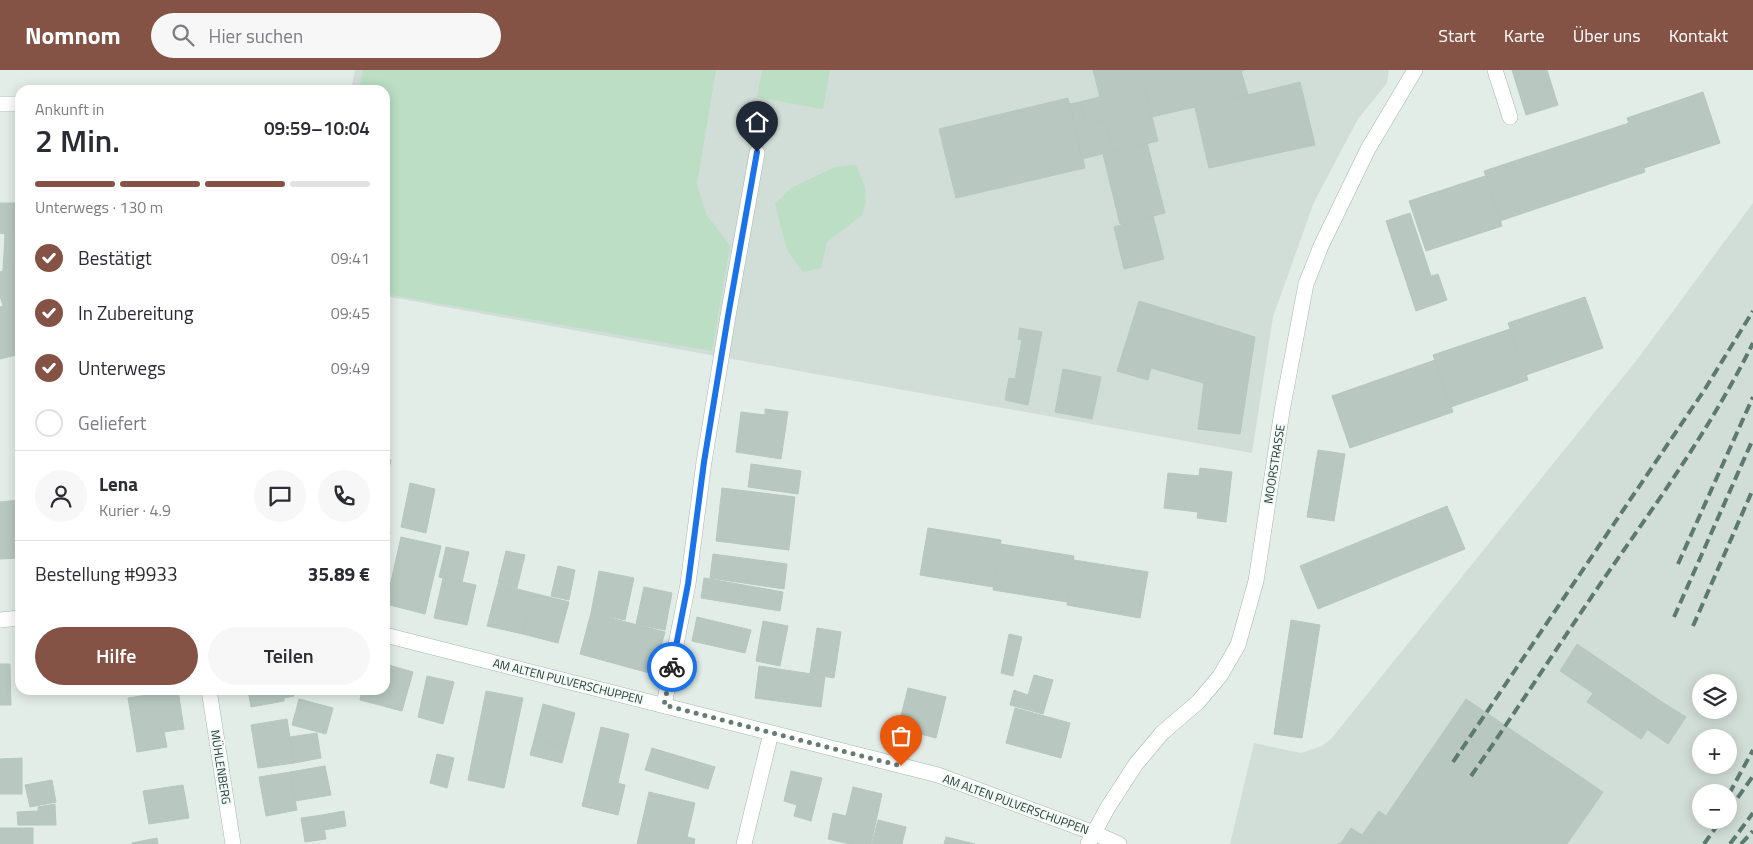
<!DOCTYPE html>
<html lang="de">
<head>
<meta charset="utf-8">
<style>
	:root { --surface:#fff; --page:#f7f7f7; --text:#2b2b33; --muted:#7c7c81; --line:#e1e1e2; --accent:#855345 }
	body { margin:0; font-family:"Titillium Web",sans-serif; background:var(--page); color:var(--text); height:100vh; display:flex; flex-direction:column; font-size:19px; white-space:nowrap }
	* { box-sizing:border-box; margin:0 }
	p { font-size:16px; color:var(--muted) }
	.icon { flex:none; width:28px; height:28px; fill:none; stroke:currentColor; stroke-width:2; stroke-linecap:round; stroke-linejoin:round }
	.map { position:relative; flex:1; overflow:hidden }
	.details { position:absolute; left:15px; top:15px; width:375px; height:610px; display:flex; flex-direction:column; background:var(--surface); border-radius:15px; box-shadow:0 2px 12px #0003 }
	.details>* { flex:none }
	.controls { position:absolute; left:1692px; top:604px; display:grid; gap:10px }
	.controls a { display:grid; place-items:center; width:45px; height:45px; border-radius:50%; background:var(--surface); box-shadow:0 2px 12px #0003; font-size:25px }
	.pin { position:absolute; display:grid; place-items:center; width:42px; height:42px; color:#fff; margin:-51px -21px; border-radius:50% 50% 50% 0; rotate:-45deg; box-shadow:0 0 5px #0007 }
	.pin .icon { rotate:45deg }
	.courier { position:absolute; display:grid; place-items:center; width:50px; height:50px; margin:-25px; border:4px solid #1a73e8; border-radius:50%; background:#fff; color:#222; box-shadow:0 1px 6px #0007 }
	.head em { font-style:normal; font-weight:600 }
	.head div { display:flex; flex-direction:column-reverse }
	.head { display:flex; align-items:center; justify-content:space-between; height:85px; padding:0 20px }
	h1 { font-size:32px; font-weight:600; line-height:38px }
	.bar { display:grid; grid-template-columns:repeat(4,1fr); gap:8px 5px; align-content:center; height:60px; padding:0 20px }
	.bar i { height:6px; border-radius:4px; background:var(--line) }
	.bar .selected { background:var(--accent) }
	.bar p { grid-column:span 4 }
	.line { display:flex; align-items:center; gap:12px; padding:0 20px; border-top:1px solid var(--line) }
	.line div { flex:1 }
	.round { display:grid; place-items:center; flex:none; width:52px; height:52px; border-radius:26px; background:var(--page) }
	ol { padding:0 20px; list-style:none }
	li { display:flex; align-items:center; gap:15px; height:55px }
	li p { margin-inline-start:auto }
	li .icon { padding:5px; border-radius:50%; background:var(--accent); color:#fff; stroke-width:4 }
	li:last-child { color:var(--muted) }
	li i { width:28px; height:28px; border:2px solid var(--line); border-radius:50% }
	.action { display:flex; gap:10px; margin-top:auto; padding:10px 20px }
	.action a { flex:1; height:58px; border-radius:30px; background:var(--accent); color:#fff; font-size:20px; font-weight:600; line-height:58px; text-align:center }
	.action a+a { background:var(--page); color:var(--text) }
	header { display:flex; align-items:center; gap:30px; box-sizing:border-box; height:70px; padding:0 25px; background:var(--accent); color:#fff }
	header strong { font-size:24px }
	nav { display:flex; gap:28px; margin-inline-start:auto; font-size:18px }
	.search { width:350px; height:45px; background:var(--page); display:flex; align-items:center; gap:12px; box-sizing:border-box; padding:0 18px; border-radius:28px; color:var(--muted); font-size:19px }
	.map>svg:first-child { display:block }
</style>
</head>
<body>
<header>
<strong>Nomnom</strong>
<div class="search"><svg class="icon" aria-label="search" viewBox="0 0 24 24"><circle cx="10" cy="10" r="6"/><path d="M15 15l6 6"/></svg>Hier suchen</div>
<nav><a>Start</a><a>Karte</a><a>Über uns</a><a>Kontakt</a></nav>
</header>
<div class="map">
<svg width="1753" height="774" viewBox="0 0 1753 774">
	<rect width="100%" height="100%" fill="#e3ede8"/>
	<path fill="#d1ddd7" fill-rule="evenodd" d="M 355,0 L 1389,0 L 1387,13 L 1358,49 L 1314,132 L 1273,247 L 1252,383 L 385,226 L 385,20 L 351,20 Z
		M 1753,133 L 1753,774 L 1230,774 L 1254,673 L 1301,683 L 1322,676 L 1331,669 L 1636,291 ZM 1701,612 L 1729,612 L 1729,640 L 1701,640 ZM 1701,668 L 1729,668 L 1729,695 L 1701,695 ZM 1701,722 L 1729,722 L 1729,750 L 1701,750 Z"/>
	<path fill="#bbdec5" d="M 363,0 L 716,0 L 697,114 L 706,144 L 730,176 L 712,281 L 385,224 L 385,20 L 359,20 Z
		M 762,0 L 830,0 L 823,39 L 757,27 Z
		M 856,95 L 865,117 L 866,131 L 862,145 L 827,172 L 821,198 L 803,202 L 787,180 L 775,134 L 791,118 L 835,97 Z"/>
	<path fill="#b8c8c1" stroke="#b5c7c0" d="M 1093,0 L 1140,0 L 1158,71 L 1113,81 L 1105,50 L 1085,55 L 1080,32 L 1100,27 Z
		M 1140,0 L 1245,0 L 1241,1 L 1248,25 L 1151,47 Z
		M 1512,0 L 1547,0 L 1558,35 L 1526,45 Z
		M 1300,12 L 1315,75 L 1209,98 L 1195,38 Z
		M 1703,22 L 1720,73 L 1644,98 L 1627,48 Z
		M 1068,28 L 1085,98 L 956,128 L 939,59 Z
		M 1080,32 L 1085,55 L 1105,50 L 1113,81 L 1082,89 L 1070,34 Z
		M 1629,53 L 1645,102 L 1500,151 L 1484,101 Z
		M 1147,73 L 1165,143 L 1120,154 L 1103,84 Z
		M 1485,106 L 1502,156 L 1426,181 L 1409,131 Z
		M 0,133 L 20,133 L 20,284 L 0,289 L 0,237 L 3,236 L 0,226 L 0,202 L 3,201 L 5,164 L 0,163 Z
		M 1410,143 L 1431,206 L 1407,214 L 1386,151 Z
		M 1153,146 L 1164,189 L 1124,199 L 1114,157 Z
		M 1438,204 L 1447,230 L 1416,241 L 1407,214 Z
		M 1585,227 L 1603,278 L 1526,305 L 1508,253 Z
		M 1139,231 L 1255,267 L 1240,364 L 1198,359 L 1204,313 L 1151,298 L 1148,310 L 1117,301 Z
		M 1020,258 L 1042,262 L 1028,335 L 1005,330 L 1009,308 L 1015,309 L 1022,270 L 1018,269 Z
		M 1510,259 L 1528,310 L 1451,337 L 1433,285 Z
		M 1435,290 L 1453,342 L 1350,378 L 1332,326 Z
		M 1063,299 L 1101,307 L 1092,349 L 1055,342 Z
		M 765,339 L 788,342 L 781,389 L 736,382 L 741,342 L 765,345 Z
		M 1318,380 L 1345,384 L 1334,451 L 1307,447 Z
		M 385,389 L 391,390 L 385,417 Z
		M 751,394 L 801,401 L 798,424 L 748,417 Z
		M 1200,398 L 1232,402 L 1226,452 L 1197,448 L 1198,442 L 1164,438 L 1168,403 L 1199,406 Z
		M 410,413 L 435,419 L 426,463 L 401,457 Z
		M 722,418 L 795,427 L 789,480 L 716,471 Z
		M 20,430 L 20,488 L 0,489 L 0,432 Z
		M 1447,436 L 1465,479 L 1318,539 L 1300,496 Z
		M 928,458 L 1001,470 L 993,517 L 920,505 Z
		M 385,461 L 390,462 L 385,487 Z
		M 401,467 L 441,476 L 425,544 L 386,534 Z
		M 1001,474 L 1074,486 L 1067,532 L 993,520 Z
		M 446,477 L 469,482 L 462,512 L 439,507 Z
		M 506,481 L 525,485 L 517,518 L 498,513 Z
		M 713,484 L 787,494 L 784,519 L 710,508 Z
		M 1074,490 L 1148,502 L 1140,548 L 1067,535 Z
		M 558,496 L 575,500 L 569,530 L 551,526 Z
		M 599,501 L 634,508 L 625,550 L 591,543 Z
		M 443,508 L 476,515 L 467,555 L 434,548 Z
		M 704,508 L 783,522 L 780,541 L 701,528 Z
		M 498,514 L 533,523 L 523,564 L 487,556 Z
		M 644,517 L 672,523 L 665,560 L 636,554 Z
		M 533,523 L 569,532 L 558,573 L 523,564 Z
		M 591,543 L 665,562 L 653,604 L 580,584 Z
		M 697,547 L 751,560 L 745,583 L 692,571 Z
		M 1291,550 L 1320,555 L 1302,668 L 1274,664 Z
		M 763,551 L 788,556 L 780,596 L 756,591 Z
		M 817,558 L 841,562 L 834,608 L 810,604 Z
		M 1009,564 L 1022,567 L 1013,606 L 1001,603 Z
		M 1577,574 L 1665,634 L 1641,669 L 1587,632 L 1593,623 L 1560,601 Z
		M 0,594 L 10,594 L 11,635 L 0,635 Z
		M 385,594 L 413,602 L 402,641 L 360,630 L 362,620 L 385,620 Z
		M 759,596 L 825,606 L 821,637 L 755,628 Z
		M 1034,605 L 1053,610 L 1043,644 L 1010,635 L 1014,620 L 1028,625 Z
		M 427,606 L 454,612 L 443,654 L 418,647 Z
		M 908,618 L 946,627 L 936,668 L 898,658 Z
		M 178,620 L 184,659 L 164,662 L 167,677 L 137,682 L 128,628 Z
		M 248,620 L 293,620 L 294,626 L 284,628 L 284,631 L 251,637 Z
		M 486,621 L 523,628 L 504,718 L 468,710 Z
		M 299,629 L 333,638 L 326,664 L 292,655 Z
		M 1466,629 L 1603,722 L 1567,774 L 1375,774 L 1362,765 L 1379,741 L 1386,746 Z
		M 543,634 L 575,643 L 566,678 L 534,670 Z
		M 1665,634 L 1686,647 L 1668,674 L 1648,660 Z
		M 1015,638 L 1070,653 L 1061,688 L 1006,673 Z
		M 287,649 L 294,693 L 258,698 L 251,655 Z
		M 601,657 L 629,664 L 618,713 L 625,715 L 618,745 L 582,736 Z
		M 317,663 L 321,688 L 294,693 L 290,667 Z
		M 534,670 L 566,678 L 562,693 L 530,685 Z
		M 652,678 L 715,697 L 708,719 L 645,700 Z
		M 437,684 L 454,688 L 447,718 L 430,713 Z
		M 22,688 L 22,724 L 0,724 L 0,689 Z
		M 325,696 L 331,725 L 295,731 L 290,702 Z
		M 791,701 L 822,708 L 811,751 L 794,746 L 797,735 L 784,731 Z
		M 290,702 L 297,740 L 266,746 L 259,707 Z
		M 52,710 L 56,732 L 30,737 L 25,715 Z
		M 183,715 L 189,748 L 149,754 L 143,721 Z
		M 853,717 L 882,724 L 871,774 L 850,774 L 828,769 L 833,743 L 846,746 Z
		M 649,722 L 695,733 L 687,767 L 695,769 L 694,774 L 637,774 Z
		M 55,734 L 56,755 L 38,755 L 38,737 Z
		M 38,741 L 38,755 L 18,755 L 17,742 Z
		M 344,741 L 346,756 L 324,760 L 322,745 Z
		M 322,745 L 326,769 L 305,772 L 301,748 Z
		M 878,750 L 906,757 L 902,774 L 872,774 Z
		M 0,758 L 33,758 L 33,774 L 0,774 Z
		M 1351,758 L 1362,765 L 1375,774 L 1337,774 L 1341,773 Z
		M 946,767 L 975,774 L 944,774 Z
		M 157,768 L 158,774 L 132,774 L 132,773 Z"/>
	<g fill="none" stroke-linecap="round" stroke-linejoin="round">
		<defs>
			<path id="lane" d="M 1495,0 L 1510,47
				M 0,34 L 20,34
				M 664,635 L 688,514 L 704,392 L 728,246 L 757,83"/>
			<path id="street" d="M 0,550 L 20,548
				M 385,565 L 938,705 L 1094,763 L 1119,774
				M 209,620 L 233,774
				M 744,774 L 771,663
				M 1088,774 L 1108,737 L 1136,694 L 1162,663 L 1198,632 L 1220,606 L 1238,575 L 1256,511 L 1282,341 L 1306,214 L 1321,176 L 1368,79 L 1415,0"/>
		</defs>
		<use href="#lane" stroke="#a5b5af" stroke-width="16"/>
		<use href="#street" stroke="#a5b5af" stroke-width="16"/>
		<use href="#lane" stroke="#fff" stroke-width="15"/>
		<use href="#street" stroke="#fff" stroke-width="15"/>
		<path stroke="#5d7a72" stroke-width="4" stroke-dasharray="10 5" stroke-linecap="butt" d="M 1678,494 L 1753,327
			M 1674,547 L 1753,369
			M 1693,556 L 1753,419
			M 1453,692 L 1705,319 L 1753,241
			M 1471,706 C 1517,640 1560,573 1605,507 C 1658,431 1712,356 1753,273
			M 1729,724 L 1753,680
			M 1729,740 L 1753,706
			M 1704,774 L 1721,750
			M 1730,774 L 1753,743
			M 1741,774 L 1753,761"/>
	</g>
	<g fill="none" stroke-linecap="round" stroke-linejoin="round">
		<path stroke="#667b75" stroke-width="5" stroke-dasharray="0 9" d="M 672,597 L 664,635 L 901,696"/>
		<path stroke="#1a73e8" stroke-width="6" d="M 672,597 L 688,514 L 704,392 L 728,246 L 757,82"/>
	</g>
	<g text-anchor="middle" dominant-baseline="central" stroke-width="4" stroke-linejoin="round" paint-order="stroke">
		<g font-size="12" fill="#223e37" stroke="#f3f9f6">
			<text transform="translate(1274 394) rotate(-81)">MOORSTRASSE</text>
			<text transform="translate(568 611) rotate(14)">AM ALTEN PULVERSCHUPPEN</text>
			<text transform="translate(221 697) rotate(81)">MÜHLENBERG</text>
			<text transform="translate(1016 734) rotate(20)">AM ALTEN PULVERSCHUPPEN</text>
		</g>
	</g>
</svg>
<div class="controls">
<a><svg class="icon" aria-label="layers" viewBox="0 0 24 24"><path d="M12 4l9 5-9 5-9-5zM3 14l9 5 9-5"/></svg></a>
<a>+</a>
<a>−</a>
</div>
<div class="pin" style="left:901px;top:696px;background:#ea580c"><svg class="icon" aria-label="bag" viewBox="0 0 24 24"><path d="M5 8h14l-1 12H6zM9 8a3 3 0 0 1 6 0"/></svg></div>
<div class="pin" style="left:757px;top:82px;background:#1f2937"><svg class="icon" aria-label="home" viewBox="0 0 24 24"><path d="M3 11l9-7 9 7M6 9v11h12V9"/></svg></div>
<div class="courier" style="left:672px;top:597px"><svg class="icon" aria-label="bike" viewBox="0 0 24 24"><circle cx="6" cy="16" r="4"/><circle cx="18" cy="16" r="4"/><path d="M6 16l4-8h5l3 8M10 8l3 8H6M13 5h3"/></svg></div>
<section class="details">
<div class="head"><div><h1>2 Min.</h1><p>Ankunft in</p></div><em>09:59–10:04</em></div>
<div class="bar"><i class="selected"></i><i class="selected"></i><i class="selected"></i><i></i><p>Unterwegs · 130 m</p></div>
<ol>
<li><svg class="icon" aria-label="check" viewBox="0 0 24 24"><path d="M5 12l5 5 9-10"/></svg>Bestätigt<p>09:41</p></li>
<li><svg class="icon" aria-label="check" viewBox="0 0 24 24"><path d="M5 12l5 5 9-10"/></svg>In Zubereitung<p>09:45</p></li>
<li><svg class="icon" aria-label="check" viewBox="0 0 24 24"><path d="M5 12l5 5 9-10"/></svg>Unterwegs<p>09:49</p></li>
<li><i></i>Geliefert</li>
</ol>
<div class="line" style="height:90px"><a class="round"><svg class="icon" aria-label="person" viewBox="0 0 24 24"><circle cx="12" cy="8" r="4"/><path d="M4 21q1-7 8-7t8 7"/></svg></a><div><b>Lena</b><p>Kurier · 4.9</p></div><a class="round"><svg class="icon" aria-label="chat" viewBox="0 0 24 24"><path d="M4 5h16v11H9l-5 4z"/></svg></a><a class="round"><svg class="icon" aria-label="phone" viewBox="0 0 24 24"><path d="M5 4h4l2 5-3 2q2 4 5 5l2-3 5 2v4C11 20 4 13 5 4z"/></svg></a></div>
<div class="line" style="height:65px"><div>Bestellung #9933</div><b>35.89 €</b></div>
<div class="action"><a>Hilfe</a><a>Teilen</a></div>
</section>
</div>
</body>
</html>
